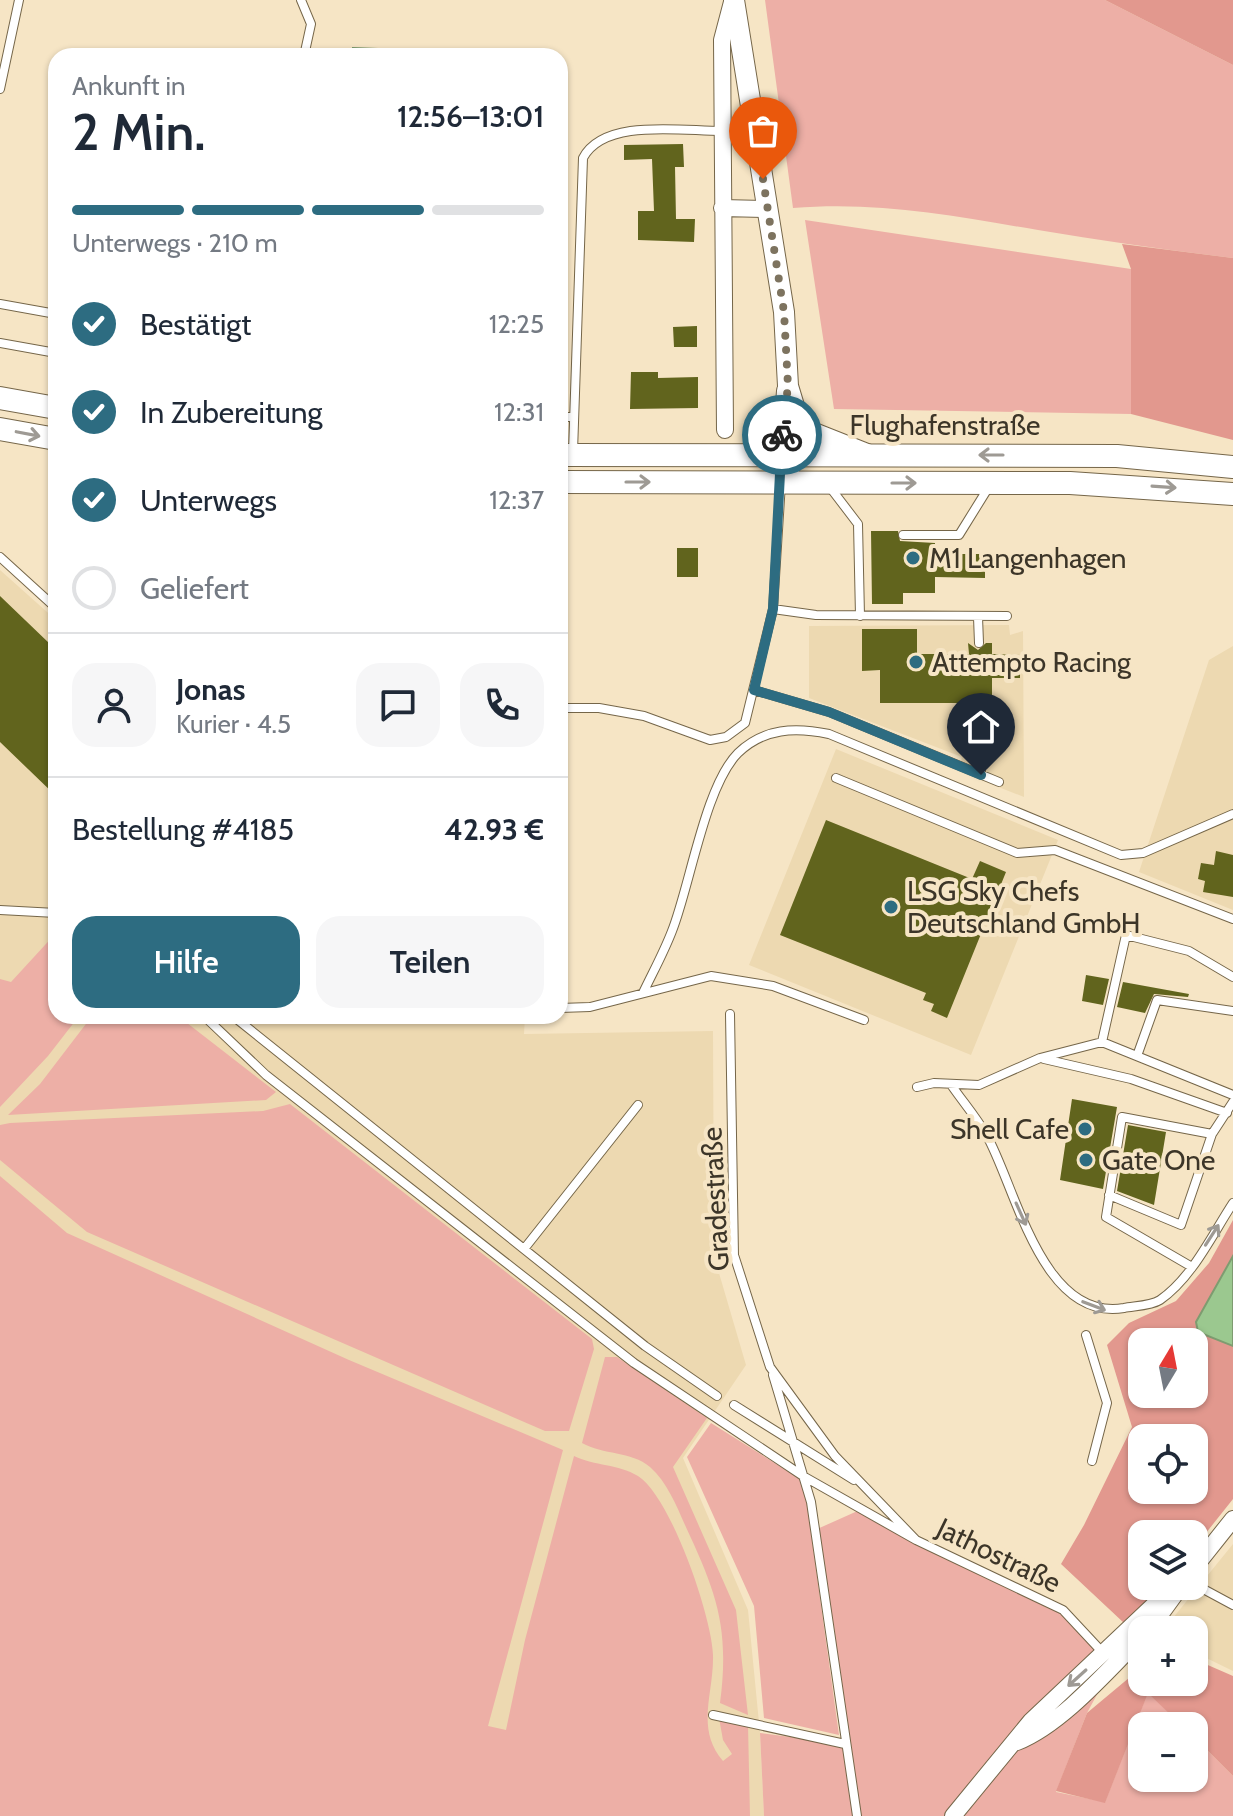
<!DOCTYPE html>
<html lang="de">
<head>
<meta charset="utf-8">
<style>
	:root { --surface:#fff; --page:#f6f6f7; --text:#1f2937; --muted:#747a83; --line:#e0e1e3; --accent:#2d6c81 }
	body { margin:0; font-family:Cabin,sans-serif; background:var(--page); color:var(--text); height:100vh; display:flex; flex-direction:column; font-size:30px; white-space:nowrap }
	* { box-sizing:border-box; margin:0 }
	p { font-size:26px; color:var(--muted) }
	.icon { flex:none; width:44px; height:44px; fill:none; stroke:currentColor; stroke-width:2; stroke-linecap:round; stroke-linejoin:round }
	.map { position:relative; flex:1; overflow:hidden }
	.drawer { position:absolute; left:48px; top:48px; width:520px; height:976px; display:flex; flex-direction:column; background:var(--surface); border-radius:24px; box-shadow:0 2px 6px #0004 }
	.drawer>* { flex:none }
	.needle { width:52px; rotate:10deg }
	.controls { position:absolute; left:1128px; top:1328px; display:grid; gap:16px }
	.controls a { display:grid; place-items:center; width:80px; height:80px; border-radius:16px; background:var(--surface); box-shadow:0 2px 6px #0004; font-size:40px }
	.pin { position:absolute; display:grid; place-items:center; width:68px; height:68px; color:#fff; margin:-82px -34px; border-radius:50% 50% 50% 0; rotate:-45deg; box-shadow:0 0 8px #0007 }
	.pin .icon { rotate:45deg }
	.courier { position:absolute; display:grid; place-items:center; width:80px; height:80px; margin:-40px; border:6px solid #2d6c81; border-radius:50%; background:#fff; color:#222; box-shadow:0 2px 10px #0007 }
	.head em { font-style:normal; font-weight:600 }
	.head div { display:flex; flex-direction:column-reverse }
	.head { display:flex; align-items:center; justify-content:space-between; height:136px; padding:0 24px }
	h1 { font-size:52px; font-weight:600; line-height:60px }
	.bar { display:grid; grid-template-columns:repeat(4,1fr); gap:12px 8px; align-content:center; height:96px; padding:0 24px }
	.bar i { height:10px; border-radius:6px; background:var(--line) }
	.bar .selected { background:var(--accent) }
	.bar p { grid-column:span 4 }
	.line { display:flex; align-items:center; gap:20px; padding:0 24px; border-top:2px solid var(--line) }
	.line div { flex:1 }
	.round { display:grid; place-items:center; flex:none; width:84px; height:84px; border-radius:24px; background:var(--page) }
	ol { padding:0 24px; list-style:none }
	li { display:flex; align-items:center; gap:24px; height:88px }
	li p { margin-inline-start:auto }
	li .icon { padding:8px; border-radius:50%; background:var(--accent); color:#fff; stroke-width:4 }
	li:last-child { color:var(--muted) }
	li i { width:44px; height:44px; border:4px solid var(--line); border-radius:50% }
	.button { display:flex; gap:16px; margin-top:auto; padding:16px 24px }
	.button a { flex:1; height:92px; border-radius:24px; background:var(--accent); color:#fff; font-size:32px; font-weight:600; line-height:92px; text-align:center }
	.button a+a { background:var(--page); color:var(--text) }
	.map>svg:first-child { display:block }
</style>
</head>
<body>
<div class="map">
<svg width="1233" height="1816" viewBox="0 0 1233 1816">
	<rect width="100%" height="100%" fill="#f6e5c5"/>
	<path fill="#edd9b1" d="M 0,570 L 56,620 L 56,1016 L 525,1016 L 524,1034 L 713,1031 L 714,1256 L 746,1365 L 683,1458 L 748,1610 L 760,1733 L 764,1816 L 0,1816 Z
		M 1009,625 L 1010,635 L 1023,631 L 1024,797 L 958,771 L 962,757 L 809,698 L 809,626 Z
		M 1233,646 L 1233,910 L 1139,872 L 1209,660 Z
		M 836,749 L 1058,840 L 971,1055 L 749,965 Z
		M 1233,1544 L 1233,1671 L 1194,1652 L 1194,1630 L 1164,1629 Z"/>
	<path fill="#edafa6" d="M 765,0 L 1105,0 L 1233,65 L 1233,258 C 1168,250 1103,241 1038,230 C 954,216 879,201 793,208 Z
		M 805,220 L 1131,269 L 1131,414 L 834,409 Z
		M 56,933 L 56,1016 L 79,1016 L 48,1056 L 0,1107 L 0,979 L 11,982 Z
		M 92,1016 L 178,1016 L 276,1092 L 266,1100 L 8,1115 L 40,1084 Z
		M 290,1104 L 592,1339 L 594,1349 L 569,1431 L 545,1431 L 87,1232 L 0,1160 L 0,1125 L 10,1123 L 263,1111 Z
		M 0,1176 L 67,1233 L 349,1360 L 563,1450 L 488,1726 L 506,1730 L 525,1640 L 574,1456 C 595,1466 618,1464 638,1476 C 671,1497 712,1617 713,1655 C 714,1694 695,1728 723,1761 L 732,1754 L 723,1740 L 719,1718 L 748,1725 L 750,1816 L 0,1816 Z
		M 605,1357 L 617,1357 L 707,1418 L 673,1467 L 736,1610 L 748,1715 L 720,1703 C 730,1627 716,1592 685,1525 C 676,1505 667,1482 650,1467 C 631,1451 603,1455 582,1443 Z
		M 711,1423 L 800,1479 L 807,1504 L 839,1735 L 764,1718 L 754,1606 L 687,1457 Z
		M 862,1509 L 1063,1610 L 1113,1665 L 1087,1713 L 1056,1792 L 1105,1802 L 1148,1692 L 1182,1726 L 1142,1726 L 1142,1778 L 1194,1778 L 1194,1737 L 1233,1776 L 1233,1816 L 764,1816 L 760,1733 L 844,1744 L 815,1530 Z"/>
	<path fill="#e2988e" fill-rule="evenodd" d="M 1105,0 L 1233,0 L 1233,65 Z
		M 1122,244 L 1233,258 L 1233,440 L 1131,414 L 1131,269 Z
		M 1233,1220 L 1233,1256 L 1196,1322 L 1198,1332 L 1233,1346 L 1233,1499 L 1194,1548 L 1194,1534 L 1142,1534 L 1142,1586 L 1164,1586 L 1124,1623 L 1061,1564 L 1084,1525 L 1132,1427 L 1107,1345 L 1129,1323 L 1176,1301 L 1209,1263 ZM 1142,1342 L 1194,1342 L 1194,1394 L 1142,1394 ZM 1142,1438 L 1194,1438 L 1194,1490 L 1142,1490 Z
		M 1194,1659 L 1233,1676 L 1233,1776 L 1194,1737 L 1194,1726 L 1182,1726 L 1148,1693 L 1105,1803 L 1056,1791 L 1087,1713 L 1142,1667 L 1142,1682 L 1194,1682 Z"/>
	<path fill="#9bc88f" stroke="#7e9c70" stroke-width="2" d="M 353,48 L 555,56 L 353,56 Z
		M 1233,1256 L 1233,1346 L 1198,1332 L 1196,1322 Z"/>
	<path fill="#61641d" d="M 683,144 L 684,167 L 675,167 L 676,219 L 695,219 L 694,242 L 638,240 L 638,211 L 654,211 L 652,159 L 624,160 L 624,145 Z
		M 697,326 L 697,347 L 674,347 L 673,327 Z
		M 631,372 L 658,372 L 658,378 L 698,377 L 698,408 L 630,409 Z
		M 871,531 L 898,531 L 900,541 L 935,543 L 935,554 L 985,554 L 985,578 L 935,577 L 935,593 L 903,593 L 903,604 L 872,604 Z
		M 677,548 L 698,548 L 698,577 L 677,577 Z
		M 0,596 L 50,644 L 56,641 L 56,796 L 0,742 Z
		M 862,629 L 917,629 L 917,654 L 969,654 L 968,643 L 978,650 L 986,643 L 992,643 L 992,654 L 1020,655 L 1020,678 L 992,678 L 992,721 L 981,714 L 969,721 L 969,703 L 880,703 L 880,670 L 862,671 Z
		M 826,820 L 972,879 L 980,861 L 1006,872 L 947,1018 L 931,1011 L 934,1004 L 923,1000 L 926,993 L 780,935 Z
		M 1216,851 L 1233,855 L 1233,897 L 1203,892 L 1205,881 L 1198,879 L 1201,863 L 1214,865 Z
		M 1086,975 L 1109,979 L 1103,1005 L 1082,1001 Z
		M 1123,982 L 1189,994 L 1188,997 L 1154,994 L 1145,1013 L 1117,1007 Z
		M 1072,1099 L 1117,1107 L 1103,1189 L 1060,1180 Z
		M 1128,1125 L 1166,1132 L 1154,1205 L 1117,1191 Z"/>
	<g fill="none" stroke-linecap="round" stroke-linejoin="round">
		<defs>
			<path id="service" d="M 301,0 L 311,24 L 304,56
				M 0,89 L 19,0
				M 0,304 L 56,314
				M 0,343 L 56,353
				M 560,417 L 574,417
				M 573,452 L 583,158 C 604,118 681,131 721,131
				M 829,486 L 858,524 L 860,616
				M 903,535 L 959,535 L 990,485
				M 0,557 L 56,608
				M 773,609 L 816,615 L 1007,616
				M 978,617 L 979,643
				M 754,690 L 829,712 L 999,782
				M 560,708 L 599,708 L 644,716 L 710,740 L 726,737 L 745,723 L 773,609 L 781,483
				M 980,721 L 981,775
				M 836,778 L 1017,853 L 1055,850 L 1233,919
				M 0,910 L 56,913
				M 643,993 C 653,972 664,952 672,931 C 690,886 705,786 738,753 C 764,728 795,727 829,734 L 1121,855 L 1143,853 L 1233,814
				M 560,1008 L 590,1007 L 711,976 L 773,986 L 864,1020
				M 730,1014 L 734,1255 L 770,1367 L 835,1456 L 916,1540 L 1063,1610 L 1105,1655
				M 204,1016 L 266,1075 L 634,1363 L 803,1476 L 916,1540
				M 233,1016 L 645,1346 L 717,1396
				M 1102,1042 L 1233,1095
				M 1137,1056 L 1157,1000 L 1233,1011
				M 1044,1059 L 1131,1079 L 1227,1113
				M 952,1086 C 963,1102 977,1118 987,1136 C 1016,1188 1042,1322 1124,1308 C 1134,1306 1151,1306 1160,1300 C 1192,1278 1212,1235 1233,1203
				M 917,1087 L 934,1083 L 979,1085 L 1040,1058 L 1102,1042 L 1126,935 L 1189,951 L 1233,977
				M 1109,1195 L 1181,1225 L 1212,1134 L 1233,1102
				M 524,1249 L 638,1105
				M 1192,1267 L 1106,1217 L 1122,1117 L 1212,1134
				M 1086,1335 L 1107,1403 L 1092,1461
				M 773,1375 L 811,1502 L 857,1816
				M 734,1405 L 854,1480
				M 1194,1584 L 1233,1605
				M 713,1715 L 845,1744"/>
			<path id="minor" d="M 722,208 L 768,209
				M 725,430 L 722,40 L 732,2
				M 1194,1568 L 1233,1519
				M 1149,1630 L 1181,1586
				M 1017,1742 C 1062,1724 1108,1670 1142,1636
				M 953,1816 L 1031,1721 L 1174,1586"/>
			<path id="tertiary" d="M 734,0 L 784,312 L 788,386 L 797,416 L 796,455 L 781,483
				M 797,416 L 814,433 L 867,454
				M 781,471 L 787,391"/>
			<path id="secondary" d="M 0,398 L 56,408
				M 0,429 L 56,439
				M 560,455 L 1117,456 L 1233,467
				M 560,482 L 1070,483 L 1233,494"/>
		</defs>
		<use href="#service" stroke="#756649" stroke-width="10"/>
		<use href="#minor" stroke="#756649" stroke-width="18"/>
		<use href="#tertiary" stroke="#756649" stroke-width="22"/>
		<use href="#secondary" stroke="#756649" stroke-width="24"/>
		<use href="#service" stroke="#fff" stroke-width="8"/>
		<use href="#minor" stroke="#fff" stroke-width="16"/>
		<use href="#tertiary" stroke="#fff" stroke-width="20"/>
		<use href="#secondary" stroke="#fff" stroke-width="22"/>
	</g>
	<defs><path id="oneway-shaft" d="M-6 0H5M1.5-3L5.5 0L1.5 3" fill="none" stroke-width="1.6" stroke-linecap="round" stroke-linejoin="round" transform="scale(2)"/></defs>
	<g stroke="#9e9a94">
		<use href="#oneway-shaft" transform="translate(28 434) rotate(11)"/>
		<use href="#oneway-shaft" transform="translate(991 455) rotate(-180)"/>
		<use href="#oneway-shaft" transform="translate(638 482)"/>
		<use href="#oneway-shaft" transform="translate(904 483)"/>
		<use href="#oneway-shaft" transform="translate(1164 487) rotate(4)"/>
		<use href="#oneway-shaft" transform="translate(1021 1214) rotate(66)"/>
		<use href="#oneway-shaft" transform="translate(1212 1235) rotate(-57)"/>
		<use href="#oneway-shaft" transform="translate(1094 1306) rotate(21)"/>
		<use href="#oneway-shaft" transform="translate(1077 1678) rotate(138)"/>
	</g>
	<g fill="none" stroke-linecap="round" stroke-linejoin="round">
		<path stroke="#7d735f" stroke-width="8" stroke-dasharray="0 14.4" d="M 763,179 L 784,312 L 788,386 L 782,435"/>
		<path stroke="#2d6c81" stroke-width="10" d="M 782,435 L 773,609 L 754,690 L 829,712 L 981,775"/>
	</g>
	<g fill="#2d6c81" stroke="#f6e5c5" stroke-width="3">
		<circle cx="913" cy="558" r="8"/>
		<circle cx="916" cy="662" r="8"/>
		<circle cx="891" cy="907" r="8"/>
		<circle cx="1085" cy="1129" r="8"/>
		<circle cx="1086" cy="1160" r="8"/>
	</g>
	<g text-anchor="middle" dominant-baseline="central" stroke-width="8" stroke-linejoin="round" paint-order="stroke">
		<g font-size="28" fill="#3c3528" stroke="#f6e5c5">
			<text x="945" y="425">Flughafenstraße</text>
			<text transform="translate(715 1199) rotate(-93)">Gradestraße</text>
			<text transform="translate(999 1555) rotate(26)">Jathostraße</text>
		</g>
		<g font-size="28" fill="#3c3528" stroke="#f6e5c5" text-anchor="start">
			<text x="929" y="558">M1 Langenhagen</text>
			<text x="932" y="662">Attempto Racing</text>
			<text x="907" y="891">LSG Sky Chefs<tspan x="907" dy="32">Deutschland GmbH</tspan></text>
			<text x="1069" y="1129" text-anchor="end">Shell Cafe</text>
			<text x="1102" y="1160">Gate One</text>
		</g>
	</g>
</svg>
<div class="controls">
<a><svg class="needle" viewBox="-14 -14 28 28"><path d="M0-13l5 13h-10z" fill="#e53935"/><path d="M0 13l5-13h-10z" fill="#747a83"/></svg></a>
<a><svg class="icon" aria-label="locate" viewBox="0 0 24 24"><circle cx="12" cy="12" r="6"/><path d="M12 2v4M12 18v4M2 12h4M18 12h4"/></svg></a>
<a><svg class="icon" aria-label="layers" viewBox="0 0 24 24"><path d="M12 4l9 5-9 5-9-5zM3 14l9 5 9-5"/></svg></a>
<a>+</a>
<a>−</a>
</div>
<div class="pin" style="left:763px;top:179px;background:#ea580c"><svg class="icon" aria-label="bag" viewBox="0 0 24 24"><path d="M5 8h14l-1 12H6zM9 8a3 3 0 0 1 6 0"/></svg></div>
<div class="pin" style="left:981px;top:775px;background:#1f2937"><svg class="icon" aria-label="home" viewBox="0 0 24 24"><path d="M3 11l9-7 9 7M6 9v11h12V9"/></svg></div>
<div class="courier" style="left:782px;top:435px"><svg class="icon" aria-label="bike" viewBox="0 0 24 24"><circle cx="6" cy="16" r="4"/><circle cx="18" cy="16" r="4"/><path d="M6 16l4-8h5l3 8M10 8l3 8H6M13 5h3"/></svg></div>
<section class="drawer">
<div class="head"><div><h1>2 Min.</h1><p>Ankunft in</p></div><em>12:56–13:01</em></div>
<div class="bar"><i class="selected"></i><i class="selected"></i><i class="selected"></i><i></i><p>Unterwegs · 210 m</p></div>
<ol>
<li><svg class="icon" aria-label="check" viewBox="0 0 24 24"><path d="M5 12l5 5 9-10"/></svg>Bestätigt<p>12:25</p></li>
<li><svg class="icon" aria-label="check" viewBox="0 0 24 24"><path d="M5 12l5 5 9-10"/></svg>In Zubereitung<p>12:31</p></li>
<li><svg class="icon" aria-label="check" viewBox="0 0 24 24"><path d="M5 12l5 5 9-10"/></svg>Unterwegs<p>12:37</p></li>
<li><i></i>Geliefert</li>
</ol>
<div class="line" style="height:144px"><a class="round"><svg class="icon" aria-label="person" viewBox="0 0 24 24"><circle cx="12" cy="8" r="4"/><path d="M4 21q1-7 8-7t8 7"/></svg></a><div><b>Jonas</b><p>Kurier · 4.5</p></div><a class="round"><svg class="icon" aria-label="chat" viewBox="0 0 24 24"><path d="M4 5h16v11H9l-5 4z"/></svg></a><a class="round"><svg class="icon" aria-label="phone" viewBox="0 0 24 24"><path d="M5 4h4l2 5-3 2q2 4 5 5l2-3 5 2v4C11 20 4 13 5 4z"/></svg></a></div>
<div class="line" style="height:104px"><div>Bestellung #4185</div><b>42.93 €</b></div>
<div class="button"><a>Hilfe</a><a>Teilen</a></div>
</section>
</div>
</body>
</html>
